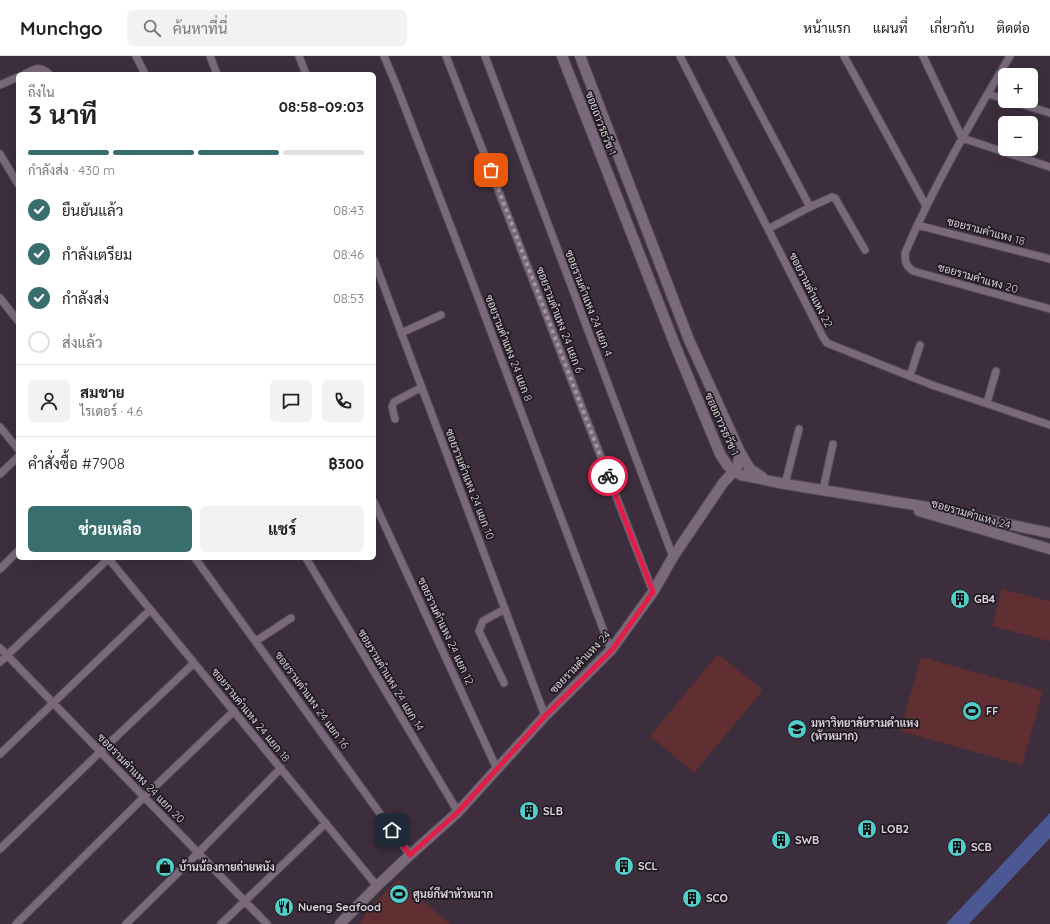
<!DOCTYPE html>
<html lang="th">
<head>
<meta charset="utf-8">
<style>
	:root { --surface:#fff; --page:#f2f2f2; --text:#222; --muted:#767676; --line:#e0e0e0; --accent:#386f6e }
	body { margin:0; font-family:Quicksand,Sarabun,sans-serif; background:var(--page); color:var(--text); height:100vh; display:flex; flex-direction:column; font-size:15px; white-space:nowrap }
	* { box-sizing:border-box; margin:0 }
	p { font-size:13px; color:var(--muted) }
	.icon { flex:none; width:22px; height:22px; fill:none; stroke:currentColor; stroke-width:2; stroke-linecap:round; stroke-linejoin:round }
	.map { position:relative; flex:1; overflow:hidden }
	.sheet { position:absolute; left:16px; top:16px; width:360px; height:488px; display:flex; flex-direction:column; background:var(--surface); border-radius:6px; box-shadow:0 4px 16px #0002 }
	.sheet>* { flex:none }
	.buttons { position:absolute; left:998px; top:12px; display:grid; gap:8px }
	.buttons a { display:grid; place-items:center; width:40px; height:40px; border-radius:6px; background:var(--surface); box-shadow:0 4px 16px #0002; font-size:20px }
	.pin { position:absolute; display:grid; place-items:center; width:34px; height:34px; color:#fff; margin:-17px; border-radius:8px; box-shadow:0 2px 6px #0006 }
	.courier { position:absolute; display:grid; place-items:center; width:40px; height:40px; margin:-20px; border:3px solid #e11d48; border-radius:50%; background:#fff; color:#222; box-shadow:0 1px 5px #0007 }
	.overview em { font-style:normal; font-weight:700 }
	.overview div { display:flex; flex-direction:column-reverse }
	.overview { display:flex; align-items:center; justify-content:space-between; height:68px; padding:0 12px }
	h1 { font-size:26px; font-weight:700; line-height:30px }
	.bar { display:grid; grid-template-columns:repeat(4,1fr); gap:6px 4px; align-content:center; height:48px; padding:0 12px }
	.bar i { height:5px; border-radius:3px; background:var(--line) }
	.bar .selected { background:var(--accent) }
	.bar p { grid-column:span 4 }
	.line { display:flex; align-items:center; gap:10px; padding:0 12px; border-top:1px solid var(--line) }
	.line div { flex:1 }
	.round { display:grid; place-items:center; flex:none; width:42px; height:42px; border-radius:6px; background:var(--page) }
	ol { padding:0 12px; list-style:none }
	li { display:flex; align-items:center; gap:12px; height:44px }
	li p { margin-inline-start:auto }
	li .icon { padding:4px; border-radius:50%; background:var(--accent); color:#fff; stroke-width:4 }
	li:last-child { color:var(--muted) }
	li i { width:22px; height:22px; border:2px solid var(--line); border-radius:50% }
	.button { display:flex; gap:8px; margin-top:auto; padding:8px 12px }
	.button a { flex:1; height:46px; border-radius:6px; background:var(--accent); color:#fff; font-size:16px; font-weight:700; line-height:46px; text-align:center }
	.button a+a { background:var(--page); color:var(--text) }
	header { display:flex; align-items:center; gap:24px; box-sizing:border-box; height:56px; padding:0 20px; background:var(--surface); border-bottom:1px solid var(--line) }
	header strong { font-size:19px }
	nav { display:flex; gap:22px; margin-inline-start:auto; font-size:14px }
	.search { width:280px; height:36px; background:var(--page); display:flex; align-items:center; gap:10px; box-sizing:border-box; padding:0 14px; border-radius:6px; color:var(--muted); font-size:15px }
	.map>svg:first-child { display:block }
</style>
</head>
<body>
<header>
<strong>Munchgo</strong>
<div class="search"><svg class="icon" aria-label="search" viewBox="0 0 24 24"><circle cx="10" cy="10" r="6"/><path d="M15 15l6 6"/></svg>ค้นหาที่นี่</div>
<nav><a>หน้าแรก</a><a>แผนที่</a><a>เกี่ยวกับ</a><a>ติดต่อ</a></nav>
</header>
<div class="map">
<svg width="1050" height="868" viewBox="0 0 1050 868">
	<rect width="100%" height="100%" fill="#3d2e3d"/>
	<path fill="#5f2f31" d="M 1002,533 L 1050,545 L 1050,585 L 992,570 Z
		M 718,598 L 763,634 L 694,717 L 650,680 Z
		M 921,601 L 1043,635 L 1022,709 L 900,675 Z
		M 398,824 L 450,868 L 360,868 L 368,853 Z"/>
	<path fill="#4b5893" d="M 1050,757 L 1050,782 L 969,868 L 946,868 Z"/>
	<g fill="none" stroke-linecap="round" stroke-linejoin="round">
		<defs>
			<path id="street" d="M 136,0 L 145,18
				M 210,0 L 217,18
				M 299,0 L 306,18
				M 384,0 L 397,31 L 473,228 L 611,594
				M 446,0 L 485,100 L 653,536
				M 485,0 L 673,501
				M 680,0 L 823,281 L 827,287 L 932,329 L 1050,369
				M 730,0 L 810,151
				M 844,0 L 926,150
				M 923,0 L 962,82 L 1050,111
				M 1010,0 C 972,64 934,129 905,197 C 905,206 906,210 913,215 L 1050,253
				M 25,18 C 35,13 40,9 49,18
				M 0,29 L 18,21
				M 988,38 L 1005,43
				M 1011,45 L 1050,57
				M 0,98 L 18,128
				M 917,169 L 1050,203
				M 768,173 L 810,151 L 832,141 L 835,142 L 865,194
				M 374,204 L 545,660
				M 0,242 L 18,265
				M 401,277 L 441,259
				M 910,320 L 920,289
				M 987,347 L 996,315
				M 395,363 L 392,351 L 394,346 L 422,331
				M 0,371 L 18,393
				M 0,418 L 18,401
				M 785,428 L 799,373
				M 823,434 L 833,388
				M 374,446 L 497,713
				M 108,502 L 377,830
				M 195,502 L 410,799
				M 306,502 L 458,756
				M 0,513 L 18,495
				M 256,585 L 291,562
				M 0,592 L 267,868
				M 0,606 L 108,503
				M 504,627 L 479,575 L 483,565 L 505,553
				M 0,698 L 150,554
				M 0,793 L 100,696 L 194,607
				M 16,868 L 144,741 L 234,655
				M 126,868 L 198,797 L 281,712
				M 221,868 L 326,767"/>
			<path id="secondary" d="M 562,0 L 675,289 L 720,398 L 727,409 L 734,415 L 741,419 L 785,428 L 927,451 L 1050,477
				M 580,0 L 689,284 L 740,396 L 750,413 L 762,421
				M 919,455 L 1050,493
				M 340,868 L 377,830 L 410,799 L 458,756 L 545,660 L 611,594 L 653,536 L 673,501 L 723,427 L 734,415 L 738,409 L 740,396"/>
		</defs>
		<use href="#street" stroke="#574b57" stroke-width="9"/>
		<use href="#secondary" stroke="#574b57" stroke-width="12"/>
		<use href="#street" stroke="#7a697a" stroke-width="7"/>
		<use href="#secondary" stroke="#7a697a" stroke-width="10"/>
	</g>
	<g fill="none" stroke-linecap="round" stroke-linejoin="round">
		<path stroke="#a499a4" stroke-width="4" stroke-dasharray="0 7.2" d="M 491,114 L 608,420"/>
		<path stroke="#e11d48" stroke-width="5" d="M 392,774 L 410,799 L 458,756 L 545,660 L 612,594 L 653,536 L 608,420"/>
	</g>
	<defs>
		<symbol id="building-disc" viewBox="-11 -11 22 22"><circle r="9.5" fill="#53cdca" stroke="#1f1920"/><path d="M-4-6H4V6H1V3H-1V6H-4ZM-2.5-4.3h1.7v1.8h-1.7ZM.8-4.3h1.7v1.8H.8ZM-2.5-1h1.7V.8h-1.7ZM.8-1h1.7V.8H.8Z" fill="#111"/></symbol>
		<symbol id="stadium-disc" viewBox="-11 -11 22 22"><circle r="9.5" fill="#53cdca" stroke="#1f1920"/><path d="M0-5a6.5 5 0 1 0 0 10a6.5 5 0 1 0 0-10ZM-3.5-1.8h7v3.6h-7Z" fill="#111"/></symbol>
		<symbol id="university-disc" viewBox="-11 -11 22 22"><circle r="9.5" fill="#53cdca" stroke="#1f1920"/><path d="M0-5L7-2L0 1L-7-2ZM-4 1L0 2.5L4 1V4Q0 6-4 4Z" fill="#111"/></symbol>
		<symbol id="shop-disc" viewBox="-11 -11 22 22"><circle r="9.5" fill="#53cdca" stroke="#1f1920"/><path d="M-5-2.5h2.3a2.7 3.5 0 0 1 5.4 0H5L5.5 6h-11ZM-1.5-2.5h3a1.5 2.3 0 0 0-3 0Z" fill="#111"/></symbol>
		<symbol id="restaurant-disc" viewBox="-11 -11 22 22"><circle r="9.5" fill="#53cdca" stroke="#1f1920"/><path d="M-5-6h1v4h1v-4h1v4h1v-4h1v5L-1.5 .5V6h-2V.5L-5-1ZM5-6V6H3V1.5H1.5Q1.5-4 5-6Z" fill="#111"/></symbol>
	</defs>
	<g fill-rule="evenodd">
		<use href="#building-disc" x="949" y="532" width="22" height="22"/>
		<use href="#stadium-disc" x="961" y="644" width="22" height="22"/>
		<use href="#university-disc" x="786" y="662" width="22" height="22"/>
		<use href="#building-disc" x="518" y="744" width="22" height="22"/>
		<use href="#building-disc" x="856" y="762" width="22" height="22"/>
		<use href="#building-disc" x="770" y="773" width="22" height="22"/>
		<use href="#building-disc" x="946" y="780" width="22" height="22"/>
		<use href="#building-disc" x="613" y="799" width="22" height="22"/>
		<use href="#shop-disc" x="154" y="800" width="22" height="22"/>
		<use href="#stadium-disc" x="388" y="827" width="22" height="22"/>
		<use href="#building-disc" x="681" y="831" width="22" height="22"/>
		<use href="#restaurant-disc" x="273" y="840" width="22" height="22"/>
	</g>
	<g text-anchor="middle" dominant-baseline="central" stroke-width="3.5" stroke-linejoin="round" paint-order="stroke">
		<g font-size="11" fill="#dbd2db" stroke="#1f1920">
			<text transform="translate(601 67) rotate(69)">ซอยถาวรธวัช 1</text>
			<text transform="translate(986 175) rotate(15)">ซอยรามคำแหง 18</text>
			<text transform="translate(978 222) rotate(16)">ซอยรามคำแหง 20</text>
			<text transform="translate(811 234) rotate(63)">ซอยรามคำแหง 22</text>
			<text transform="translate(589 247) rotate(69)">ซอยรามคำแหง 24 แยก 4</text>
			<text transform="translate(560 264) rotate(69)">ซอยรามคำแหง 24 แยก 6</text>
			<text transform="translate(509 292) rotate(69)">ซอยรามคำแหง 24 แยก 8</text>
			<text transform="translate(722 368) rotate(66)">ซอยถาวรธวัช 1</text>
			<text transform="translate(470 428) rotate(69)">ซอยรามคำแหง 24 แยก 10</text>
			<text transform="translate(971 458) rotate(16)">ซอยรามคำแหง 24</text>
			<text transform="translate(446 575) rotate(65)">ซอยรามคำแหง 24 แยก 12</text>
			<text transform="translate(580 606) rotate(-46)">ซอยรามคำแหง 24</text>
			<text transform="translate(391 624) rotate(59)">ซอยรามคำแหง 24 แยก 14</text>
			<text transform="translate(312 644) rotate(54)">ซอยรามคำแหง 24 แยก 16</text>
			<text transform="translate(251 659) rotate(51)">ซอยรามคำแหง 24 แยก 18</text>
			<text transform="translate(141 722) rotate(46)">ซอยรามคำแหง 24 แยก 20</text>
		</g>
		<g font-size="11" font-weight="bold" fill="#dbd2db" stroke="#1f1920" text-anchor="start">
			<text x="974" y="543">GB4</text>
			<text x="986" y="655">FF</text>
			<text x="811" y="667">มหาวิทยาลัยรามคำแหง<tspan x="811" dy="13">(หัวหมาก)</tspan></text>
			<text x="543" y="755">SLB</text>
			<text x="881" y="773">LOB2</text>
			<text x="795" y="784">SWB</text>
			<text x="971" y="791">SCB</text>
			<text x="638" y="810">SCL</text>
			<text x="179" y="811">บ้านน้องกายถ่ายหนัง</text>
			<text x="413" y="838">ศูนย์กีฬาหัวหมาก</text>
			<text x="706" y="842">SCO</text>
			<text x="298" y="851">Nueng Seafood</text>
		</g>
	</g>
</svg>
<div class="buttons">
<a>+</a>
<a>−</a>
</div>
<div class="pin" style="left:491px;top:114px;background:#ea580c"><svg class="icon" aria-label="bag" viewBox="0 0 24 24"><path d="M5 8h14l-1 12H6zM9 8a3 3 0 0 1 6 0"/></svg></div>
<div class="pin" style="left:392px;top:774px;background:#1f2937"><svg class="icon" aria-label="home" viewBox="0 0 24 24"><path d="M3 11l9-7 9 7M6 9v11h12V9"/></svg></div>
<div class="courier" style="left:608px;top:420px"><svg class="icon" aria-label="bike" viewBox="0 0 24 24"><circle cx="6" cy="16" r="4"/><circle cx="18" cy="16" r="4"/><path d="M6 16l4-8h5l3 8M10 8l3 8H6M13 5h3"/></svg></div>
<section class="sheet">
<div class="overview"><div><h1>3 นาที</h1><p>ถึงใน</p></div><em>08:58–09:03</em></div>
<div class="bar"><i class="selected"></i><i class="selected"></i><i class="selected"></i><i></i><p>กำลังส่ง · 430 m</p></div>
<ol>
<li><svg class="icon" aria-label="check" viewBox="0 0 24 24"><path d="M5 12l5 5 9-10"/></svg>ยืนยันแล้ว<p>08:43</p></li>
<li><svg class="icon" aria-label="check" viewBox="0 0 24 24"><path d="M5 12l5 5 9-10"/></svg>กำลังเตรียม<p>08:46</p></li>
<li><svg class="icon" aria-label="check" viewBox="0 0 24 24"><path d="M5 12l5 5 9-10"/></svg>กำลังส่ง<p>08:53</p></li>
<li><i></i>ส่งแล้ว</li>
</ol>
<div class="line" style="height:72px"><a class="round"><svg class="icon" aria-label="person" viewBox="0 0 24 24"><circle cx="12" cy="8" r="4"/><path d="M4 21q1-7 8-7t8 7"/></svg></a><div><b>สมชาย</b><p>ไรเดอร์ · 4.6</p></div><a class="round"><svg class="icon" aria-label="chat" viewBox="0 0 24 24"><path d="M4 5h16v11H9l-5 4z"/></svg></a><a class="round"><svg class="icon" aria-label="phone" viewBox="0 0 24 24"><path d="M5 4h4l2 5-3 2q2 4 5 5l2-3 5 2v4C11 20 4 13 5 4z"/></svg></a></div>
<div class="line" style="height:52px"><div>คำสั่งซื้อ #7908</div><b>฿300</b></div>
<div class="button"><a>ช่วยเหลือ</a><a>แชร์</a></div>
</section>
</div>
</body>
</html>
